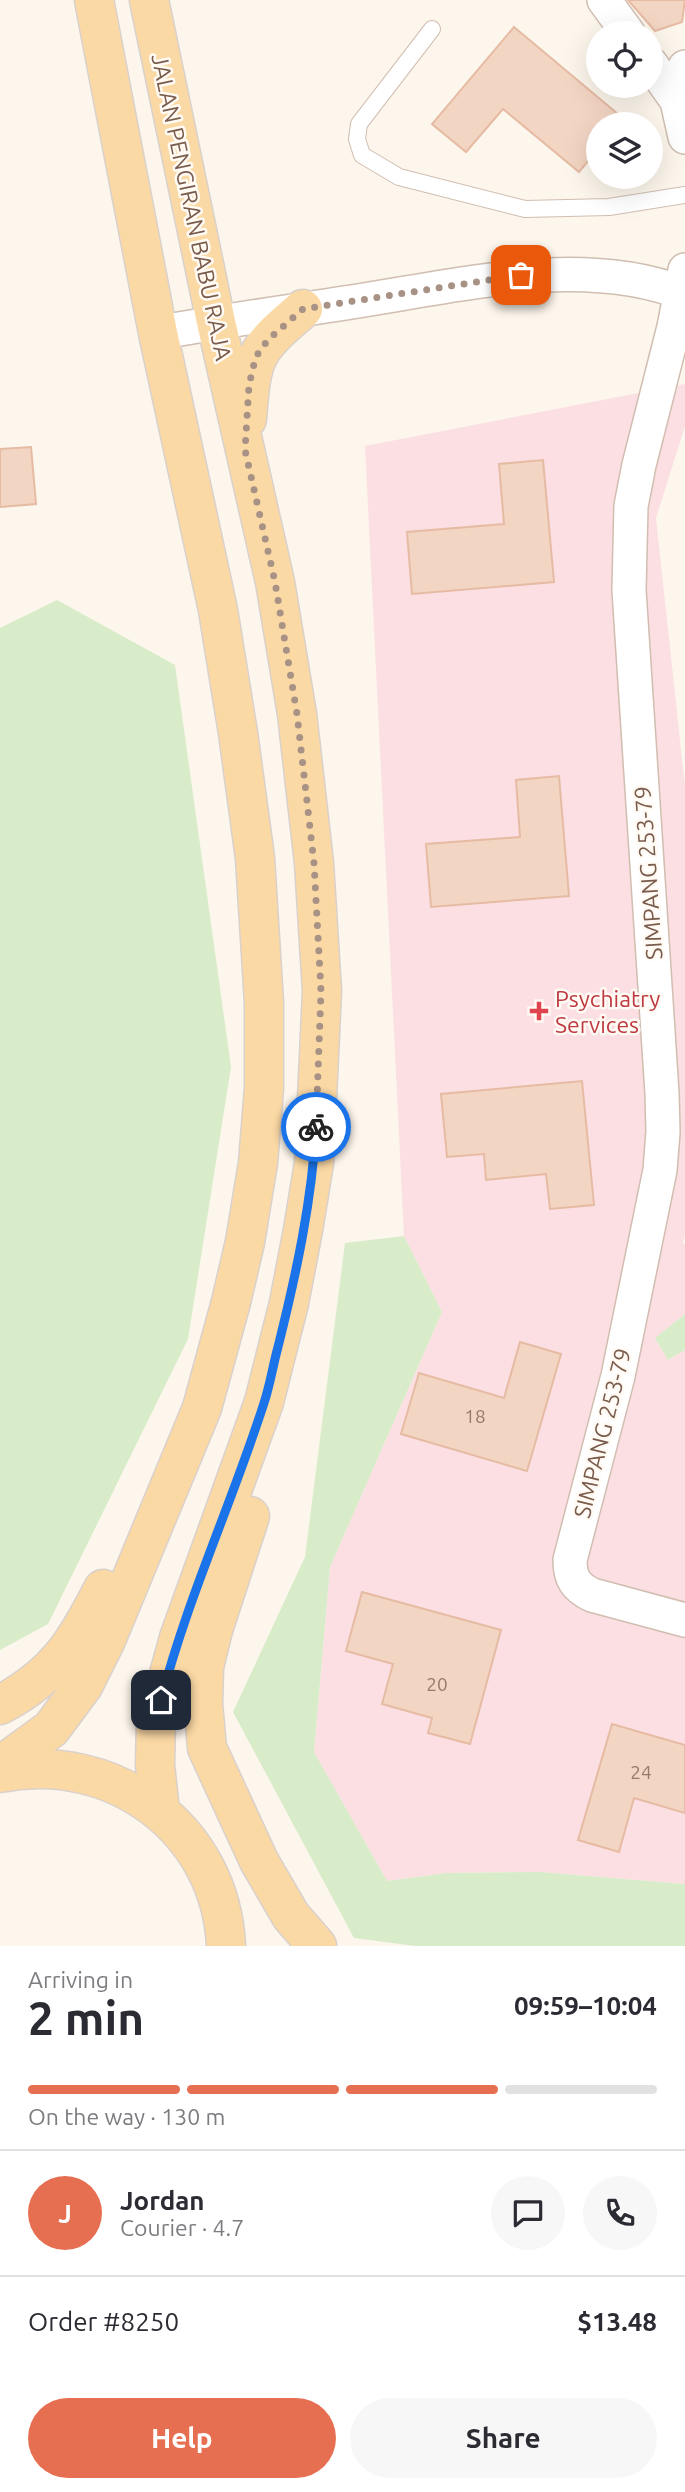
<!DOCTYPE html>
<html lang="en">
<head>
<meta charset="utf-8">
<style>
	:root { --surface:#fff; --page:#f7f7f7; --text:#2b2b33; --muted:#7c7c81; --line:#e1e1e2; --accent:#e76f51 }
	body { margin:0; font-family:Ubuntu,sans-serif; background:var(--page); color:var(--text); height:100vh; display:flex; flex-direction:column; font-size:26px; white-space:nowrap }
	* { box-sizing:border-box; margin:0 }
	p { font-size:23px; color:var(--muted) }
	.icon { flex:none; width:38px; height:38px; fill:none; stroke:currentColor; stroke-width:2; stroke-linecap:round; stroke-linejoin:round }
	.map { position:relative; height:1946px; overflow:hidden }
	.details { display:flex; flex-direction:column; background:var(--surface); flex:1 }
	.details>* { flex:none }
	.buttons { position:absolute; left:586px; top:21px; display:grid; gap:14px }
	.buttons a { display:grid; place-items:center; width:77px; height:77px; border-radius:50%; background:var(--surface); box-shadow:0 7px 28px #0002; font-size:35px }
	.pin { position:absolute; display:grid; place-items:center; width:60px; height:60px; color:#fff; margin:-30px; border-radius:14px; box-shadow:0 4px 10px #0006 }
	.courier { position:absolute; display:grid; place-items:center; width:70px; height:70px; margin:-35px; border:5px solid #1a73e8; border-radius:50%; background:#fff; color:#222; box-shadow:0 2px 9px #0007 }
	.overview em { font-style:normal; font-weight:700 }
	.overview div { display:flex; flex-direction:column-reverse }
	.overview { display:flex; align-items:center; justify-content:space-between; height:119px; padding:0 28px }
	h1 { font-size:46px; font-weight:700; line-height:52px }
	.bar { display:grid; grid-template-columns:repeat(4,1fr); gap:10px 7px; align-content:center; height:84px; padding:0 28px }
	.bar i { height:9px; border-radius:5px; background:var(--line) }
	.bar .current { background:var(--accent) }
	.bar p { grid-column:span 4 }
	.line { display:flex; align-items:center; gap:18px; padding:0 28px; border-top:2px solid var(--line) }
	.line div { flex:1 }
	.round { display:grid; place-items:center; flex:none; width:74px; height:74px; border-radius:37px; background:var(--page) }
	.cta { display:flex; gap:14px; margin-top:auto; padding:14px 28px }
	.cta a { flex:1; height:80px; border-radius:42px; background:var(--accent); color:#fff; font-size:28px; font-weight:700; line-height:80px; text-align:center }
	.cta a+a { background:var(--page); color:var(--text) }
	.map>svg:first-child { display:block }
</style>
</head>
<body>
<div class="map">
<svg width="685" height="1946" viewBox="0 0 685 1946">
	<rect width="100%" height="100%" fill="#fdf6ec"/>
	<path fill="#fbdfe3" d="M 685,384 L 685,426 L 656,518 L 685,787 L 685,1234 L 683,1243 L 685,1245 L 685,1314 L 655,1338 L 668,1360 L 685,1350 L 685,1884 L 540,1872 L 446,1873 L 387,1881 L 314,1752 L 330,1567 L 442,1312 L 404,1236 L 365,446 Z"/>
	<path fill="#d8ecc9" d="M 57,600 L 175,665 L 231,1067 L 188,1339 L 48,1624 L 0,1650 L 0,628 Z
		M 404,1236 L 442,1312 L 330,1567 L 314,1752 L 387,1881 L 446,1873 L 540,1872 L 685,1884 L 685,1946 L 415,1946 L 354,1938 L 233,1712 L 305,1557 L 345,1243 Z
		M 685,1314 L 685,1350 L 668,1360 L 655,1338 Z"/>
	<path fill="#f3d5c3" stroke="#e6bba3" stroke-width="2" d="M 628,0 L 685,0 L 682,22 L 655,31 Z
		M 514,27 L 624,119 L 619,124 L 598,124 L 598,149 L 579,172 L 503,109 L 466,152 L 432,124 Z
		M 31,447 L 36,504 L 0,507 L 0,449 Z
		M 543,460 L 554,582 L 412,594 L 407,532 L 504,524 L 499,464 Z
		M 559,776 L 569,896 L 431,907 L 426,844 L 520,837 L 516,780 Z
		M 582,1081 L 594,1205 L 550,1209 L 546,1174 L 486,1180 L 484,1154 L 447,1157 L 441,1094 Z
		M 520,1342 L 561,1354 L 527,1471 L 401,1434 L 419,1373 L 504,1398 Z
		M 362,1592 L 501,1630 L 470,1744 L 428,1733 L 432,1718 L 382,1704 L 393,1664 L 346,1651 Z
		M 612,1724 L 685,1745 L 685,1813 L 634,1798 L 619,1852 L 578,1840 Z"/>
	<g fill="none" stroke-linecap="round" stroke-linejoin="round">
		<defs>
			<path id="service" d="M 432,29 L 359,124 L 357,139 L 362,155 L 399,177 L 525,209 L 609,207 L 685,195"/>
			<path id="minor" d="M 604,0 L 628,33
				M 651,64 L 677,101
				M 685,67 L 677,101 L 685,137
				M 685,270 L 674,327 L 639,465 L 631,506 L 629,590 L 662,1093 L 663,1132 L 660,1170 L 618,1376 L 570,1560 C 570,1579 576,1587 592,1595 L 685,1620
				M 158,333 C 226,320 295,311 364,300 C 465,284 586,255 685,294"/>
			<path id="primary" d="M 149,0 L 216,322 L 275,582 L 297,714 L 314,863 L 322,991 L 314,1163 L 303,1230 L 289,1303 L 264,1402 L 179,1638 L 156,1721 L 155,1765 L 160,1811
				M 247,419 C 252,354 254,351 303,309
				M 250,1516 L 213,1630 L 204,1667 L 203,1704 L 207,1748 L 259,1861 L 291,1916 L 317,1946
				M 0,1705 C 56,1675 75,1644 103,1589
				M 0,1766 L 51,1729 L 83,1686 L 106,1640 L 202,1408 L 231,1302 L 245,1242 L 258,1163 L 264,1088 L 264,1003 L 255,858 L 238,733 L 218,610 L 158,333 L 94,0
				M 0,1773 C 113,1750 221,1829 226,1946"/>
		</defs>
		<use href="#service" stroke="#d1beb0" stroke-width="18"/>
		<use href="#minor" stroke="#d1beb0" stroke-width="36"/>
		<use href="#primary" stroke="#dad1cd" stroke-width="41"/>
		<use href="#service" stroke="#fff" stroke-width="16"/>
		<use href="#minor" stroke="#fff" stroke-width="33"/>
		<use href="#primary" stroke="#fbd9a5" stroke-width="38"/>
	</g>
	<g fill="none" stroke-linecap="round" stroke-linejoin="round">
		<path stroke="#a89285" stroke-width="7" stroke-dasharray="0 12.6" d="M 316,1127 L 321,991 L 314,863 L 297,714 L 275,582 L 245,450 L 249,385 L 254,364 L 259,351 L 270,338 L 303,309 L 521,275"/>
		<path stroke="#1a73e8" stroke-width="9" d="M 161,1700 C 187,1599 232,1503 264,1403 C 270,1385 273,1365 278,1347 C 296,1275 312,1201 316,1127"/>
	</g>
	<path fill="#e0444e" stroke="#fffaf3" stroke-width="2.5" d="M535.5 1000.5h7v7h7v7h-7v7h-7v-7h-7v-7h7z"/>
	<g text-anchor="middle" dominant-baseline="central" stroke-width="5" stroke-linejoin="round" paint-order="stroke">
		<g font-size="19" fill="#987a6a">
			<text x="475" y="1416">18</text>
			<text x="437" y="1684">20</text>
			<text x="641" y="1772">24</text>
		</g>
		<g font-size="23" fill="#7a5c4d" stroke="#fffaf3">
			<text transform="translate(192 207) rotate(78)">JALAN PENGIRAN BABU RAJA</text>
			<text transform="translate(648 873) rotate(-94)">SIMPANG 253-79</text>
			<text transform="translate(602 1433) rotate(-76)">SIMPANG 253-79</text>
		</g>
		<g font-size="23" fill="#be3a42" stroke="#fffaf3" text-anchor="start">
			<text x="555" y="998">Psychiatry<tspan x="555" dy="26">Services</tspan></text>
		</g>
	</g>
</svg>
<div class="buttons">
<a><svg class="icon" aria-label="locate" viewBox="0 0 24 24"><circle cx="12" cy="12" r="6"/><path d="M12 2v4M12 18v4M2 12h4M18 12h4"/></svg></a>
<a><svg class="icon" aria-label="layers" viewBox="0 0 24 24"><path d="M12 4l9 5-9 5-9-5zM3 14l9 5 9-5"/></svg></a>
</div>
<div class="pin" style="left:521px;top:275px;background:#ea580c"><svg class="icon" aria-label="bag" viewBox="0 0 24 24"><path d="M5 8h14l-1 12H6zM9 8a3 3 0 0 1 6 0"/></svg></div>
<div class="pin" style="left:161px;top:1700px;background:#1f2937"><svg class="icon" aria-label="home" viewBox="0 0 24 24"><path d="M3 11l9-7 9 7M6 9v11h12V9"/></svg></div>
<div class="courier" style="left:316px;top:1127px"><svg class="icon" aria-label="bike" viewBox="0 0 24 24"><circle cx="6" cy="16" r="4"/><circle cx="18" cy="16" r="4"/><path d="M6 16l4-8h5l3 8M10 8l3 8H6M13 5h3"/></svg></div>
</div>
<section class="details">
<div class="overview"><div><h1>2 min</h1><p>Arriving in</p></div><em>09:59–10:04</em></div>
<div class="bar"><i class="current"></i><i class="current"></i><i class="current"></i><i></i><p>On the way · 130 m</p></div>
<div class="line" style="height:126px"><b class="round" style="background:var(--accent);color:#fff">J</b><div><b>Jordan</b><p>Courier · 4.7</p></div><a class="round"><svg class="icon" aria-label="chat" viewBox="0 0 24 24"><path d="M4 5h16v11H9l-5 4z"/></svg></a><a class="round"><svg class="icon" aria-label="phone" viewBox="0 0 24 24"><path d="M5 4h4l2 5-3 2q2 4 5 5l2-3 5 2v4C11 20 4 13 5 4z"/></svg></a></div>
<div class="line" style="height:91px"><div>Order #8250</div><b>$13.48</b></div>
<div class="cta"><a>Help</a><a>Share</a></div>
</section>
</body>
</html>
